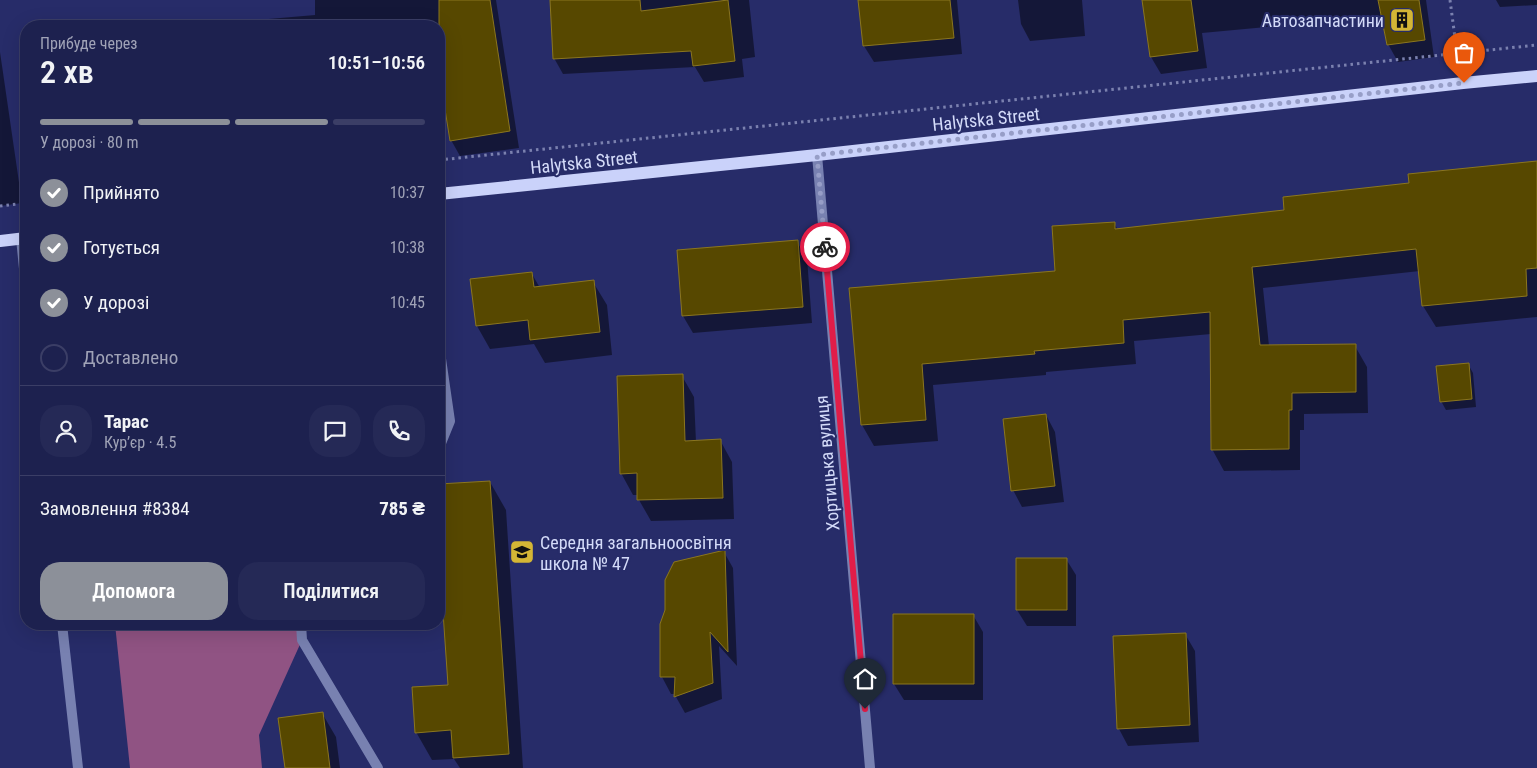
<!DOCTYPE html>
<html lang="uk">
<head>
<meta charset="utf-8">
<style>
	:root { --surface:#1d214f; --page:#252956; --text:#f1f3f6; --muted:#a0a3b7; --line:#3b3e66; --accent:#8c9099 }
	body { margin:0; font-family:"Roboto Condensed",sans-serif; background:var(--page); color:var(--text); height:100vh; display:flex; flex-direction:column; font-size:19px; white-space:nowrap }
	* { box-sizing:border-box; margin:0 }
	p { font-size:16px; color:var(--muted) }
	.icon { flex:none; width:28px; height:28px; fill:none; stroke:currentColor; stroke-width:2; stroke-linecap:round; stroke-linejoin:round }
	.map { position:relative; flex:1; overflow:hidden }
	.drawer { position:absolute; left:20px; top:20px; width:425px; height:610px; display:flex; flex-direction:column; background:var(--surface); border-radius:20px; box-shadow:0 5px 20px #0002,0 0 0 1px var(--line) }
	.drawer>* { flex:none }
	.pin { position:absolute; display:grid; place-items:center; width:42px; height:42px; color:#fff; margin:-51px -21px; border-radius:50% 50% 50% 0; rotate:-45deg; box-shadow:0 0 5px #0007 }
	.pin .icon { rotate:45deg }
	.courier { position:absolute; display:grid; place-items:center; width:50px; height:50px; margin:-25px; border:4px solid #e11d48; border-radius:50%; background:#fff; color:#222; box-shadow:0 1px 6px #0007 }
	.overview em { font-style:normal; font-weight:600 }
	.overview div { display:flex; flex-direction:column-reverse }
	.overview { display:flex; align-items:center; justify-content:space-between; height:85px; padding:0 20px }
	h1 { font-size:32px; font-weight:600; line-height:38px }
	.bar { display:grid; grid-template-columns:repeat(4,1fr); gap:8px 5px; align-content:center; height:60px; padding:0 20px }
	.bar i { height:6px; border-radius:4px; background:var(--line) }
	.bar .selected { background:var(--accent) }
	.bar p { grid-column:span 4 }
	.line { display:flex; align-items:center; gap:12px; padding:0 20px; border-top:1px solid var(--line) }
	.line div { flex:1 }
	.round { display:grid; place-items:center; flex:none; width:52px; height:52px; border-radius:20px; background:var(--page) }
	ol { padding:0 20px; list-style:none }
	li { display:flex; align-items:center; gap:15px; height:55px }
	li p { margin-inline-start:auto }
	li .icon { padding:5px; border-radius:50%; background:var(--accent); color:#fff; stroke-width:4 }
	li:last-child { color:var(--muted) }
	li i { width:28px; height:28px; border:2px solid var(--line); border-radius:50% }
	.cta { display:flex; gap:10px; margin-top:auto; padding:10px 20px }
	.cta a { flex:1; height:58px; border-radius:20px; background:var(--accent); color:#fff; font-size:20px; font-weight:600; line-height:58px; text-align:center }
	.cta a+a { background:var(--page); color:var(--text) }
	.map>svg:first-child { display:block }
</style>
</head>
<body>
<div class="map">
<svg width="1537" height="768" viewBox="0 0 1537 768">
	<rect width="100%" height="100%" fill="#272c69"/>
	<path fill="#905383" d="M 115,624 L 301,624 L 302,640 L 259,735 L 262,768 L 130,768 Z"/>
	<path fill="#0007" d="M 315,0 L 496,0 L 519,148 L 460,156 L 451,140 L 444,100 L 439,100 L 439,26 L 211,26 L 210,24 L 315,15 Z
		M 551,0 L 749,0 L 755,57 L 742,59 L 744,77 L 704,82 L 695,67 L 563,74 L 554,58 Z
		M 860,0 L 957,0 L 962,54 L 874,62 L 864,46 Z
		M 1018,0 L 1082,0 L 1085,36 L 1030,41 L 1021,24 Z
		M 1143,0 L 1426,0 L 1434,57 L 1398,62 L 1388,44 L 1383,16 L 1202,33 L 1207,68 L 1161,74 L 1151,57 Z
		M 1496,0 L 1537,0 L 1537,5 L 1500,7 Z
		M 0,52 L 22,203 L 0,206 Z
		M 1537,162 L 1537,317 L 1436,327 L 1423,306 L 1420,271 L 1263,288 L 1269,346 L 1355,346 L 1367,367 L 1368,413 L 1304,414 L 1304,430 L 1300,430 L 1300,470 L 1224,471 L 1212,449 L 1211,334 L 1134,341 L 1136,364 L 1046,372 L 1046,375 L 933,385 L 938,441 L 874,446 L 862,425 L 850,289 L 1056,272 L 1114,223 L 1118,230 L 1286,212 L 1411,184 Z
		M 797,242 L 807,258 L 812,323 L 693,333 L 683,316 L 678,251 Z
		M 532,274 L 540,288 L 593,282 L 607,305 L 612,355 L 545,363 L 534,344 L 490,349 L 477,326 L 472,280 Z
		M 1468,364 L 1473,373 L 1476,407 L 1446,410 L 1441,401 Z
		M 682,376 L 694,397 L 696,442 L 720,440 L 732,462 L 734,519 L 651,521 L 639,500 L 638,495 L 633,495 L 621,473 Z
		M 1046,415 L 1055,432 L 1064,502 L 1022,507 L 1013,490 Z
		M 490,482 L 506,510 L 523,768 L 460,768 L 454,759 L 432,760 L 416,732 L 449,686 L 442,576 L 439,576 L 439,486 Z
		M 724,552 L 733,568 L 737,666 L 719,646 L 722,699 L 685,713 L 676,697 L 676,694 L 671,694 L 662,677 L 662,625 Z
		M 1066,559 L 1076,575 L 1076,626 L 1027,626 L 1017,610 Z
		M 973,615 L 983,632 L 983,700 L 904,700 L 894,684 Z
		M 1185,634 L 1195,651 L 1199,742 L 1128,746 L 1119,729 L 1114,637 Z
		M 322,713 L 336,737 L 340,768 L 286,768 Z"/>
	<path fill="#574800" stroke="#8b761f" d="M 439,0 L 490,0 L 510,131 L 450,141 L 439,71 Z
		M 550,0 L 640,0 L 641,11 L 728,0 L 735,61 L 693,66 L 691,51 L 553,59 Z
		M 858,0 L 950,0 L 954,38 L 863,46 Z
		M 1142,0 L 1191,0 L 1198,51 L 1150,57 Z
		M 1378,0 L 1419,0 L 1425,40 L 1387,45 Z
		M 1537,161 L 1537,268 L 1526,269 L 1527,296 L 1422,306 L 1416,249 L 1252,267 L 1260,345 L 1356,344 L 1356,392 L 1292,393 L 1292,410 L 1289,410 L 1289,449 L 1211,450 L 1210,312 L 1123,320 L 1124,343 L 1034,351 L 1035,354 L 922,364 L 926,420 L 861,425 L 849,288 L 1055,271 L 1052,226 L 1115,222 L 1115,229 L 1284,210 L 1283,197 L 1409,183 L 1408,174 Z
		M 798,240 L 803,307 L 682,316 L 677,250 Z
		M 532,272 L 534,287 L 594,280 L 600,332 L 530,340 L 528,320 L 476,326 L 470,279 Z
		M 1469,363 L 1472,399 L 1440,402 L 1436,366 Z
		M 683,374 L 685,441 L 721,439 L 723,498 L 637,500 L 637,473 L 620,474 L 617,376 Z
		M 1046,414 L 1055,486 L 1011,491 L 1003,419 Z
		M 490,481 L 509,754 L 453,758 L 451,730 L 415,733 L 412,687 L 448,685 L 439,554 L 439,484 Z
		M 725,550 L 728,652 L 710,632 L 713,683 L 674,697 L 675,677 L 660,677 L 660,624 L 665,610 L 665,580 L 674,562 Z
		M 1016,558 L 1067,558 L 1067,610 L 1016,610 Z
		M 893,614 L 974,614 L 974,684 L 893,684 Z
		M 1186,633 L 1190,725 L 1117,729 L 1113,636 Z
		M 323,712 L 330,768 L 285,768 L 278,718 Z"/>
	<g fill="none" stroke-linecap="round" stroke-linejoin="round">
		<path stroke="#7b81af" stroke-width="3" stroke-dasharray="2.5 4" stroke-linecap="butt" d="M 1450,0 L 1457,53
			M 439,160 L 1537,45
			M 0,206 L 26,203"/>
		<path stroke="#7881b1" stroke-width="10" d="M 439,345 L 450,421 L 439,448
			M 301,624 L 302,640 L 378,768"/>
		<path stroke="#7881b1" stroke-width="10" d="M 817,155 L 870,768
			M 21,238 L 26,289
			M 62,624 L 78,768"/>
		<path stroke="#cad2fa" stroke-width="12" d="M 439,194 L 817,155 L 1463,83 L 1537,76
			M 0,241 L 26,238"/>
	</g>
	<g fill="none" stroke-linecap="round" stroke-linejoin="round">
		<path stroke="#979ec7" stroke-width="5" stroke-dasharray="0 9" d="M 825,247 L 817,155 L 1464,83"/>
		<path stroke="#e11d48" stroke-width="6" d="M 825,247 L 865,709"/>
	</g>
	<defs>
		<symbol id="building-square" viewBox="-11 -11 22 22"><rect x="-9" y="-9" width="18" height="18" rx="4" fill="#d4b635" stroke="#272c69"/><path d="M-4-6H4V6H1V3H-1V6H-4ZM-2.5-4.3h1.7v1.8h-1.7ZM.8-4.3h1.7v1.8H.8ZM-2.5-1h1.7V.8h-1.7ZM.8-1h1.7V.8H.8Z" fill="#111"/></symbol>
		<symbol id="school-square" viewBox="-11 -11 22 22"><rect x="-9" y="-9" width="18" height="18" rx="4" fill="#d4b635" stroke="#272c69"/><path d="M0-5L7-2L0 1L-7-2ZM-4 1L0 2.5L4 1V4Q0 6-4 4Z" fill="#111"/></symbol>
	</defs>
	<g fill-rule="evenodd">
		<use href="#building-square" x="1388" y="6" width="28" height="28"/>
		<use href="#school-square" x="508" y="538" width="28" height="28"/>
	</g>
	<g text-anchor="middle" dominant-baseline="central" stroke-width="4" stroke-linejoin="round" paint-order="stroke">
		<g font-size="18" fill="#d4dbf9" stroke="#272c69" text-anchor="end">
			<text x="1384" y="20">Автозапчастини</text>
			<text x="540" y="542" text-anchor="start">Середня загальноосвітня<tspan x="540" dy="21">школа № 47</tspan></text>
		</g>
		<g font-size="18" fill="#d4dbf9" stroke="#272c69">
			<text transform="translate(986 119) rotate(-6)">Halytska Street</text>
			<text transform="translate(584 162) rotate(-6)">Halytska Street</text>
			<text transform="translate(827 463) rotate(-95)">Хортицька вулиця</text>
		</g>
	</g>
</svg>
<div class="pin" style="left:1464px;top:83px;background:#ea580c"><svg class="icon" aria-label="bag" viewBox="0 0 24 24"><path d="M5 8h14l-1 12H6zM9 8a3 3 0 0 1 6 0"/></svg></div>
<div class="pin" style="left:865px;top:709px;background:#1f2937"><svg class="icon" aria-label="home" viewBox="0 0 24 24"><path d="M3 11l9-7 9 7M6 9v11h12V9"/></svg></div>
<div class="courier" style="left:825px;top:247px"><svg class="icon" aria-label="bike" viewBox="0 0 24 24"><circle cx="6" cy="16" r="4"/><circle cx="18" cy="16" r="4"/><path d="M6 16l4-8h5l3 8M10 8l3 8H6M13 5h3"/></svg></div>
<section class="drawer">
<div class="overview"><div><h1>2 хв</h1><p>Прибуде через</p></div><em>10:51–10:56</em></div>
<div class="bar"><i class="selected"></i><i class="selected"></i><i class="selected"></i><i></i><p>У дорозі · 80 m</p></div>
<ol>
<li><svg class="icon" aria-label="check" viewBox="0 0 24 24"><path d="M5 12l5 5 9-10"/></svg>Прийнято<p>10:37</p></li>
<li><svg class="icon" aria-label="check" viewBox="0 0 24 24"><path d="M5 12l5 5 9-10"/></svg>Готується<p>10:38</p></li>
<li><svg class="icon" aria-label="check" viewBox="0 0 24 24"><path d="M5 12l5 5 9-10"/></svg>У дорозі<p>10:45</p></li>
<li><i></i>Доставлено</li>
</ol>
<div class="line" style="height:90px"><a class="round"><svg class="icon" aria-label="person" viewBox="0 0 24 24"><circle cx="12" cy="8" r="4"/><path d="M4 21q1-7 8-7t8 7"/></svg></a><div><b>Тарас</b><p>Кур’єр · 4.5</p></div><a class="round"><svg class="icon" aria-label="chat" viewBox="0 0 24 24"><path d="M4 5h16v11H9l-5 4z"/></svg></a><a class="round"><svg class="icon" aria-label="phone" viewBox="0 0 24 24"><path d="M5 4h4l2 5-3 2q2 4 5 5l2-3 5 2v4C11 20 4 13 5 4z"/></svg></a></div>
<div class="line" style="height:65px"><div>Замовлення #8384</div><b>785 ₴</b></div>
<div class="cta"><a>Допомога</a><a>Поділитися</a></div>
</section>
</div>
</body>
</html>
